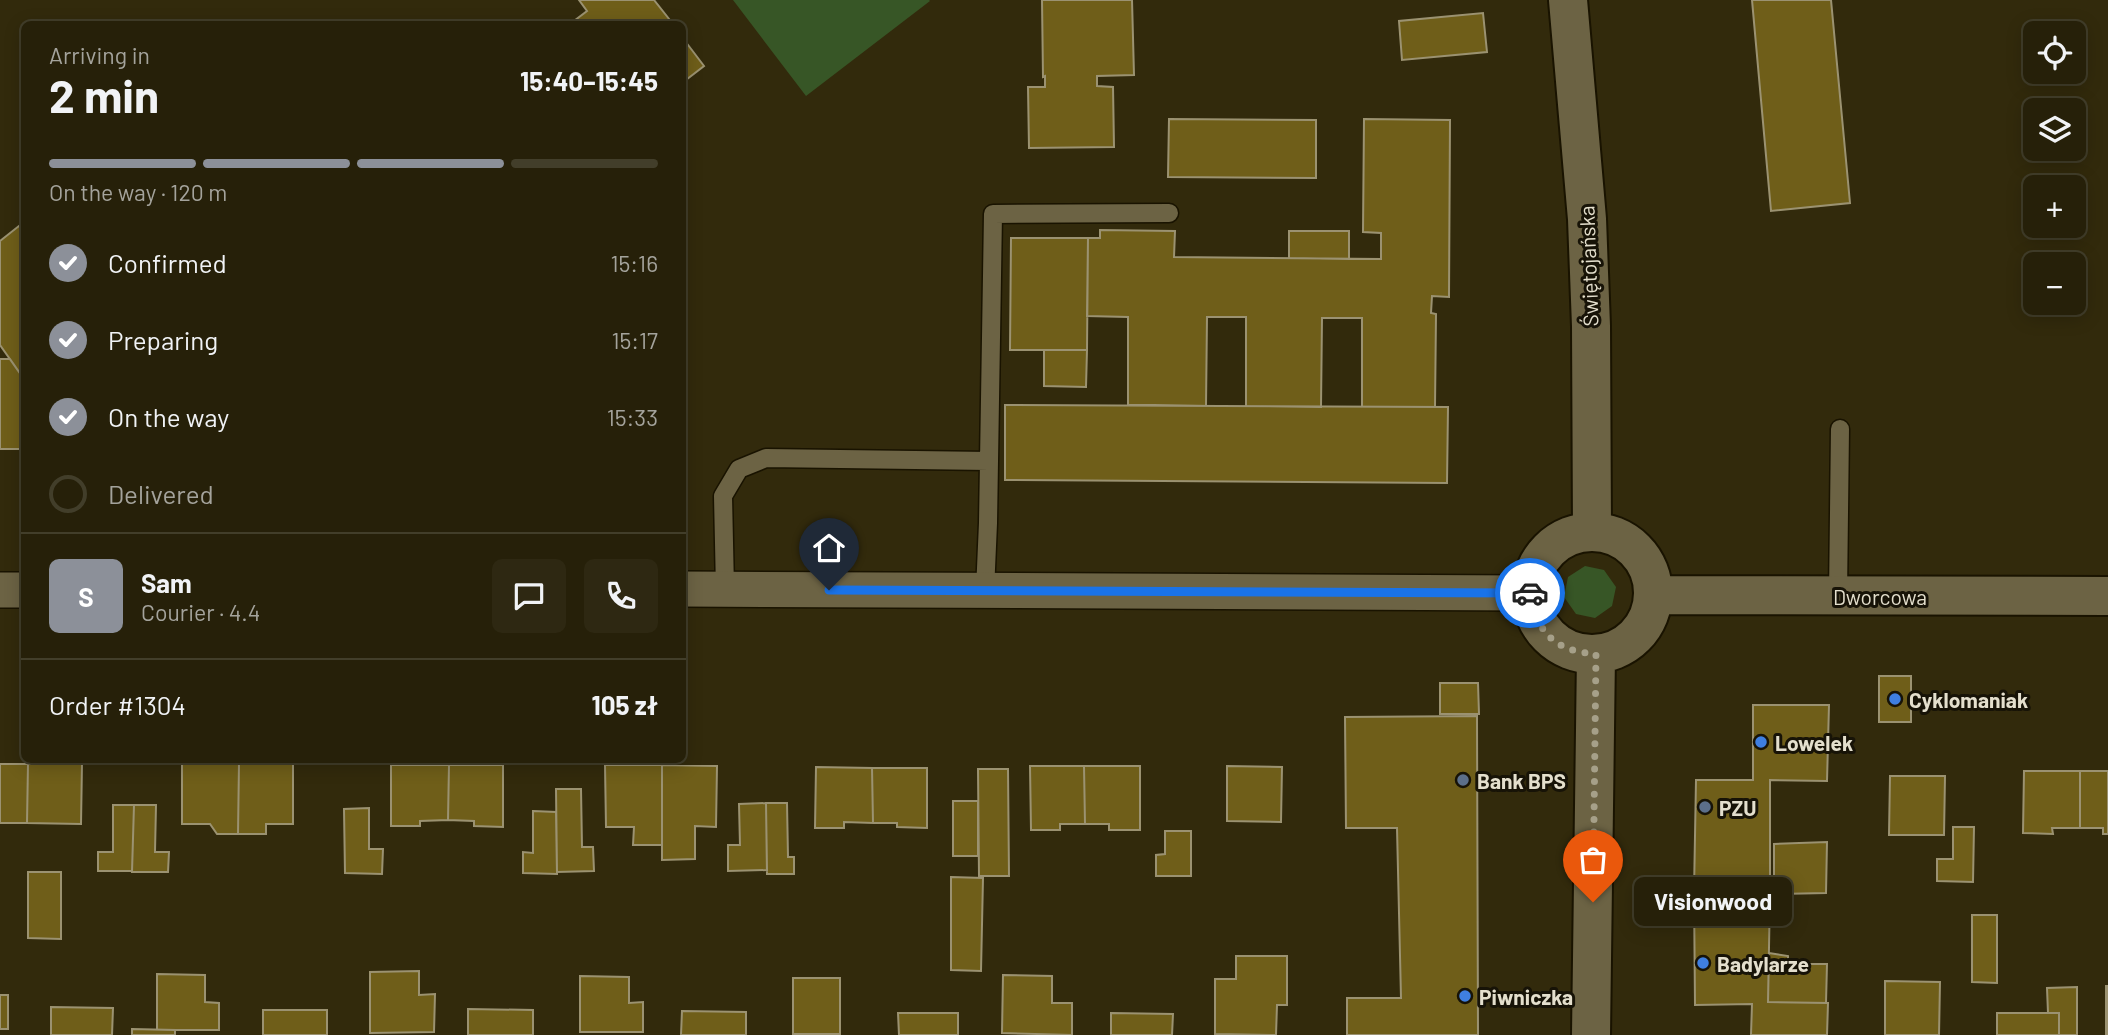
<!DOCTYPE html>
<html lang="en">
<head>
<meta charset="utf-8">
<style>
	:root { --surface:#262009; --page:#2e2812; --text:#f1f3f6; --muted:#a4a39c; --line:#423e2a; --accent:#8c9099 }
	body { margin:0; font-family:Barlow,sans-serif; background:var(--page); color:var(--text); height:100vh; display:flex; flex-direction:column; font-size:26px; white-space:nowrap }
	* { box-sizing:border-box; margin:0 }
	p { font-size:23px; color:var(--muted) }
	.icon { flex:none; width:38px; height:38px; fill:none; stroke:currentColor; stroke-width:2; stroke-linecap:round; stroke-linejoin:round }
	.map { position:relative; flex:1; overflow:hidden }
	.sheet { position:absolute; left:21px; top:21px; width:665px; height:742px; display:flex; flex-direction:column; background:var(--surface); border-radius:10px; box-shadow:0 4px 18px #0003,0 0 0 2px var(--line) }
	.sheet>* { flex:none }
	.fabs { position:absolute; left:2023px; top:21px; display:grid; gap:14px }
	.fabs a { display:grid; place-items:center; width:63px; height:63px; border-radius:10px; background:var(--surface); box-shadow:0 4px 18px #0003,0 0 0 2px var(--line); font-size:35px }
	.pin { position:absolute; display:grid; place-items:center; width:60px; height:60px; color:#fff; margin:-72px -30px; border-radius:50% 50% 50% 0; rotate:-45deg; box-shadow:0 0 7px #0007 }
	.pin .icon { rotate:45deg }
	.courier { position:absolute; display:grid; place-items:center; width:70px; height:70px; margin:-35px; border:5px solid #1a73e8; border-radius:50%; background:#fff; color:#222; box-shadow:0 2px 9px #0007 }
	.bubble { position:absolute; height:49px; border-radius:10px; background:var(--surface); box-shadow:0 4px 18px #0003,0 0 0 2px var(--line); font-size:23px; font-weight:700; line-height:49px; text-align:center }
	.summary em { font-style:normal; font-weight:700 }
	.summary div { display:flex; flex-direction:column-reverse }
	.summary { display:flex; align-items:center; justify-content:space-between; height:119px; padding:0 28px }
	h1 { font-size:46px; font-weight:700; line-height:52px }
	.bar { display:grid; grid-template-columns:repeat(4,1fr); gap:10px 7px; align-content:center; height:84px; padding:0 28px }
	.bar i { height:9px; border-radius:5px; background:var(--line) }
	.bar .active { background:var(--accent) }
	.bar p { grid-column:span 4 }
	.line { display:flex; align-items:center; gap:18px; padding:0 28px; border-top:2px solid var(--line) }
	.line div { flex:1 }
	.round { display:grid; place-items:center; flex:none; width:74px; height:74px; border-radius:10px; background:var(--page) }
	ol { padding:0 28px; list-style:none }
	li { display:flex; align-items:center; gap:21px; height:77px }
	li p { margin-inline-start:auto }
	li .icon { padding:7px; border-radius:50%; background:var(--accent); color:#fff; stroke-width:4 }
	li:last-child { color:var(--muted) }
	li i { width:38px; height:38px; border:4px solid var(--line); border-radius:50% }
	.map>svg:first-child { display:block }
</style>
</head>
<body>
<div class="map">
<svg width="2108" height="1035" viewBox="0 0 2108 1035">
	<rect width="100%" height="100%" fill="#322a0c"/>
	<path fill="#375626" d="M 733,0 L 929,0 L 930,1 L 806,96 Z
		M 1585,566 L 1604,570 L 1616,587 L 1612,606 L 1595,618 L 1576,614 L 1564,597 L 1568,577 Z"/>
	<path fill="#6f5e19" stroke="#9b9271" stroke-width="2" d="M 579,0 L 654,0 L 673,24 L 570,24 L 587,11 Z
		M 1042,0 L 1132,0 L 1134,75 L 1097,76 L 1097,86 L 1113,87 L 1114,147 L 1029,148 L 1028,87 L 1045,87 L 1045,76 L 1043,77 Z
		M 1752,0 L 1831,0 L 1850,203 L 1771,211 Z
		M 1483,13 L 1487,52 L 1402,60 L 1399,21 Z
		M 682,37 L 704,66 L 682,83 Z
		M 1169,119 L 1316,120 L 1316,178 L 1168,177 Z
		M 1364,119 L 1450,120 L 1449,297 L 1432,296 L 1431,313 L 1436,314 L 1435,407 L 1362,407 L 1362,318 L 1322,318 L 1321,407 L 1246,406 L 1246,317 L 1207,317 L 1206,406 L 1128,405 L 1128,317 L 1087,316 L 1088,238 L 1100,238 L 1100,230 L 1175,231 L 1174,257 L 1381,259 L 1381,233 L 1363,232 Z
		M 24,222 L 24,379 L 0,345 L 0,241 Z
		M 1289,231 L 1349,231 L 1349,259 L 1289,258 Z
		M 1011,238 L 1088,238 L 1087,350 L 1010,350 Z
		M 1044,350 L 1087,350 L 1086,387 L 1044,386 Z
		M 0,359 L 10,359 L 24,379 L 24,449 L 0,449 Z
		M 1005,405 L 1448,407 L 1447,483 L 1005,480 Z
		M 1879,676 L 1911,676 L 1911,722 L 1879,722 Z
		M 1440,683 L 1478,683 L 1479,714 L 1440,714 Z
		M 1753,705 L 1829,705 L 1827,781 L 1770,780 L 1770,893 L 1694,892 L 1696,780 L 1753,780 Z
		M 1477,716 L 1478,1035 L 1347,1035 L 1347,998 L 1401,998 L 1397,828 L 1346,828 L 1345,717 Z
		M 82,763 L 81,824 L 27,823 L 28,764 Z
		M 182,763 L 239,763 L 238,834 L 217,834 L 210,824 L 182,824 Z
		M 239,763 L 293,764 L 293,824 L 266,824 L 266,834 L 238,834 Z
		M 0,764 L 28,764 L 27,823 L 0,823 Z
		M 391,765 L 449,765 L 448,820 L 420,821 L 420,826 L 391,826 Z
		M 449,765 L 503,765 L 503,827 L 474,826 L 474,821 L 448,820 Z
		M 605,765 L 662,765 L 662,845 L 633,845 L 634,827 L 606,827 Z
		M 662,765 L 717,766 L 716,827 L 695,826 L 695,859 L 662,860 Z
		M 1030,766 L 1084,766 L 1085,824 L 1060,824 L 1060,830 L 1031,830 Z
		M 1084,766 L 1140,766 L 1140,830 L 1109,830 L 1109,824 L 1085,824 Z
		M 1227,766 L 1282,767 L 1281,822 L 1227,821 Z
		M 816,767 L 872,768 L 873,823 L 844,822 L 844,828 L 815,828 Z
		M 872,768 L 927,768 L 927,828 L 897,827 L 897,823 L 873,823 Z
		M 978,769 L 1008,769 L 1009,876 L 979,876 Z
		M 2024,771 L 2080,771 L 2080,828 L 2052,828 L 2053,834 L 2023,833 Z
		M 2080,771 L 2108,771 L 2108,834 L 2103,834 L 2103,828 L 2080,828 Z
		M 1890,776 L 1945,776 L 1944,835 L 1889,835 Z
		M 556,789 L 581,789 L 582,847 L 593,847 L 594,871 L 557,872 Z
		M 953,801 L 978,801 L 978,856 L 953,856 Z
		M 766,803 L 767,870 L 728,871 L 728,845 L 740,845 L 739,804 Z
		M 766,803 L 787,803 L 788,857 L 794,857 L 794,874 L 767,874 Z
		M 113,805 L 134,805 L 132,871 L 98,871 L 98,852 L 113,852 Z
		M 134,805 L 156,805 L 155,852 L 169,852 L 168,872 L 132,872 Z
		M 369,808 L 369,849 L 383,849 L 382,874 L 345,873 L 344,809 Z
		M 533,811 L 556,812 L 557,874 L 523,873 L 523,852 L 533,853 Z
		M 1953,827 L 1974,827 L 1973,882 L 1937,881 L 1937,859 L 1953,859 Z
		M 1165,831 L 1191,831 L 1191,876 L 1156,876 L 1156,855 L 1165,854 Z
		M 1827,842 L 1826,893 L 1774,894 L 1774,844 Z
		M 28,872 L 61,872 L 61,939 L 28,938 Z
		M 951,877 L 983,878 L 981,971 L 951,970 Z
		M 1694,892 L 1770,893 L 1768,1002 L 1828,1003 L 1827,1035 L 1751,1035 L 1752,1004 L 1695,1005 Z
		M 1972,915 L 1997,915 L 1997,983 L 1972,982 Z
		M 1769,953 L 1788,956 L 1788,964 L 1827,964 L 1826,1003 L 1768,1002 Z
		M 1236,956 L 1287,956 L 1287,1005 L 1277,1005 L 1276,1035 L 1215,1034 L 1215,979 L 1236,979 Z
		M 419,971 L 419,995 L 435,994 L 434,1032 L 370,1033 L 370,972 Z
		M 157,974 L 205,975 L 205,1002 L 219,1003 L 219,1030 L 157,1030 Z
		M 1003,975 L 1052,976 L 1052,1003 L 1072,1003 L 1072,1035 L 1002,1033 Z
		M 580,976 L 629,977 L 629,1003 L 643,1002 L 643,1032 L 580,1032 Z
		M 793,978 L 840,978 L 840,1034 L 793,1034 Z
		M 1885,981 L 1940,982 L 1939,1035 L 1885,1035 Z
		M 2106,986 L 2108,986 L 2108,1035 L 2106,1035 Z
		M 2077,987 L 2077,1035 L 2059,1035 L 2059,1013 L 2048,1013 L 2047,988 Z
		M 0,995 L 8,995 L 8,1029 L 0,1029 Z
		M 51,1007 L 113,1008 L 112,1035 L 51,1035 Z
		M 468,1009 L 533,1010 L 533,1035 L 468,1035 Z
		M 263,1010 L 327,1010 L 327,1035 L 263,1035 Z
		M 682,1011 L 746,1012 L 746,1035 L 681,1035 Z
		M 898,1013 L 958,1013 L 958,1035 L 899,1035 Z
		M 1111,1013 L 1173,1014 L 1172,1035 L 1111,1035 Z
		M 1997,1013 L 2059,1013 L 2059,1035 L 1997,1035 Z
		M 132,1029 L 175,1030 L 175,1035 L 132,1035 Z"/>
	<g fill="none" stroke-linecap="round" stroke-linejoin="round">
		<defs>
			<path id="service" d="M 725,589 L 723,496 L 739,469 L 766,458 L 989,461
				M 985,591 L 988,523 L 993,214 L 1169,213
				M 1838,596 L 1840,429"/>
			<path id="minor" d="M 682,589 L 1530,593
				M 0,590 L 24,590"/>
			<path id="tertiary" d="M 1568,0 L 1587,219 L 1591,326 L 1592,532
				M1531 593a61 61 0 1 1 122 0a61 61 0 1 1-122 0Z
				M 1653,595 L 2108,596
				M 1591,1035 L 1596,654"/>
		</defs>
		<use href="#service" stroke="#191300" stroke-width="21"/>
		<use href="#minor" stroke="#191300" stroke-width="38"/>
		<use href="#tertiary" stroke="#191300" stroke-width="42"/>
		<use href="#service" stroke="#6c6344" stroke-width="18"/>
		<use href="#minor" stroke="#6c6344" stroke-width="35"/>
		<use href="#tertiary" stroke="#6c6344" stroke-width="38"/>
	</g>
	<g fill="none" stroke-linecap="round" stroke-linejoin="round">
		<path stroke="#a6a089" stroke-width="7" stroke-dasharray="0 12.6" d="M 1530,593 C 1537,633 1555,651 1596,654 L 1593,902"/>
		<path stroke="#1a73e8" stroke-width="9" d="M 829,590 L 1530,593"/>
	</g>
	<g fill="#3f7fe0" stroke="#171307" stroke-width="2.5">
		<circle cx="1895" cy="699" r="7"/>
		<circle cx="1761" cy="742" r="7"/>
		<circle cx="1703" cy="963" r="7"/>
		<circle cx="1465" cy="996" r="7"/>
	</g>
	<g fill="#5c6f8a" stroke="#171307" stroke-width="2.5">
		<circle cx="1463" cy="780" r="7"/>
		<circle cx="1705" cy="807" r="7"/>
	</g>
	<g text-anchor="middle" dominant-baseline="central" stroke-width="6" stroke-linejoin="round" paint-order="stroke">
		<g font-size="21" fill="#e4dfcd" stroke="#171307">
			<text transform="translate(1588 266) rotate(-92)">Świętojańska</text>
			<text x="1880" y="596">Dworcowa</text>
		</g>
		<g font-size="21" font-weight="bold" fill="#e4dfcd" stroke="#171307" text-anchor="start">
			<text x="1909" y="699">Cyklomaniak</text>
			<text x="1775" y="742">Lowelek</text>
			<text x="1477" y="780">Bank BPS</text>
			<text x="1719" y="807">PZU</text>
			<text x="1717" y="963">Badylarze</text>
			<text x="1479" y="996">Piwniczka</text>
		</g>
	</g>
</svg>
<div class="fabs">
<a><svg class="icon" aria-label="locate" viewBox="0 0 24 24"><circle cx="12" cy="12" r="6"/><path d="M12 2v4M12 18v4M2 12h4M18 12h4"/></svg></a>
<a><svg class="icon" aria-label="layers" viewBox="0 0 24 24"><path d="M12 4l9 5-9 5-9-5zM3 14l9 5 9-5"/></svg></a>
<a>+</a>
<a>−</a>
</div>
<div class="pin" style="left:1593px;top:902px;background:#ea580c"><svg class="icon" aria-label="bag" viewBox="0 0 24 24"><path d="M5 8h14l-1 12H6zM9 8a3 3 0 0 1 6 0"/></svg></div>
<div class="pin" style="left:829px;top:590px;background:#1f2937"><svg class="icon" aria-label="home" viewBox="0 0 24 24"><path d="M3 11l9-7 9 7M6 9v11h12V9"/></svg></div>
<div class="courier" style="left:1530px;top:593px"><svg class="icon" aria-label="car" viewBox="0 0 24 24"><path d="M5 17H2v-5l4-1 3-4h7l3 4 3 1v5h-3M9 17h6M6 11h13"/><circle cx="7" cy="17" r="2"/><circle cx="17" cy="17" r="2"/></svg></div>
<div class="bubble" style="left:1634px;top:877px;width:158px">Visionwood</div>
<section class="sheet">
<div class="summary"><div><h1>2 min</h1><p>Arriving in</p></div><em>15:40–15:45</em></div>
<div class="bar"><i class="active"></i><i class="active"></i><i class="active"></i><i></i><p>On the way · 120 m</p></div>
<ol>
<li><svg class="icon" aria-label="check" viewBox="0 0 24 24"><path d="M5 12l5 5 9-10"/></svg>Confirmed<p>15:16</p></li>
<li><svg class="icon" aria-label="check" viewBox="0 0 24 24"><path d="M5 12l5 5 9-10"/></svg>Preparing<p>15:17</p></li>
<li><svg class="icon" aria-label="check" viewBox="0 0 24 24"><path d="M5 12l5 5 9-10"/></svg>On the way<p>15:33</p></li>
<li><i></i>Delivered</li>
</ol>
<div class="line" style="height:126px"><b class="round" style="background:var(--accent);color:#fff">S</b><div><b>Sam</b><p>Courier · 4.4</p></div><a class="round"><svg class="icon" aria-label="chat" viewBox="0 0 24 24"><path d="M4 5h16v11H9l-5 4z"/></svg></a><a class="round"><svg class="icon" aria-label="phone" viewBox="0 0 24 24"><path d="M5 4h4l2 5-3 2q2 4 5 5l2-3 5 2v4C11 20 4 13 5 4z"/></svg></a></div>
<div class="line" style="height:91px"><div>Order #1304</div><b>105 zł</b></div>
</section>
</div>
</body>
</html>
